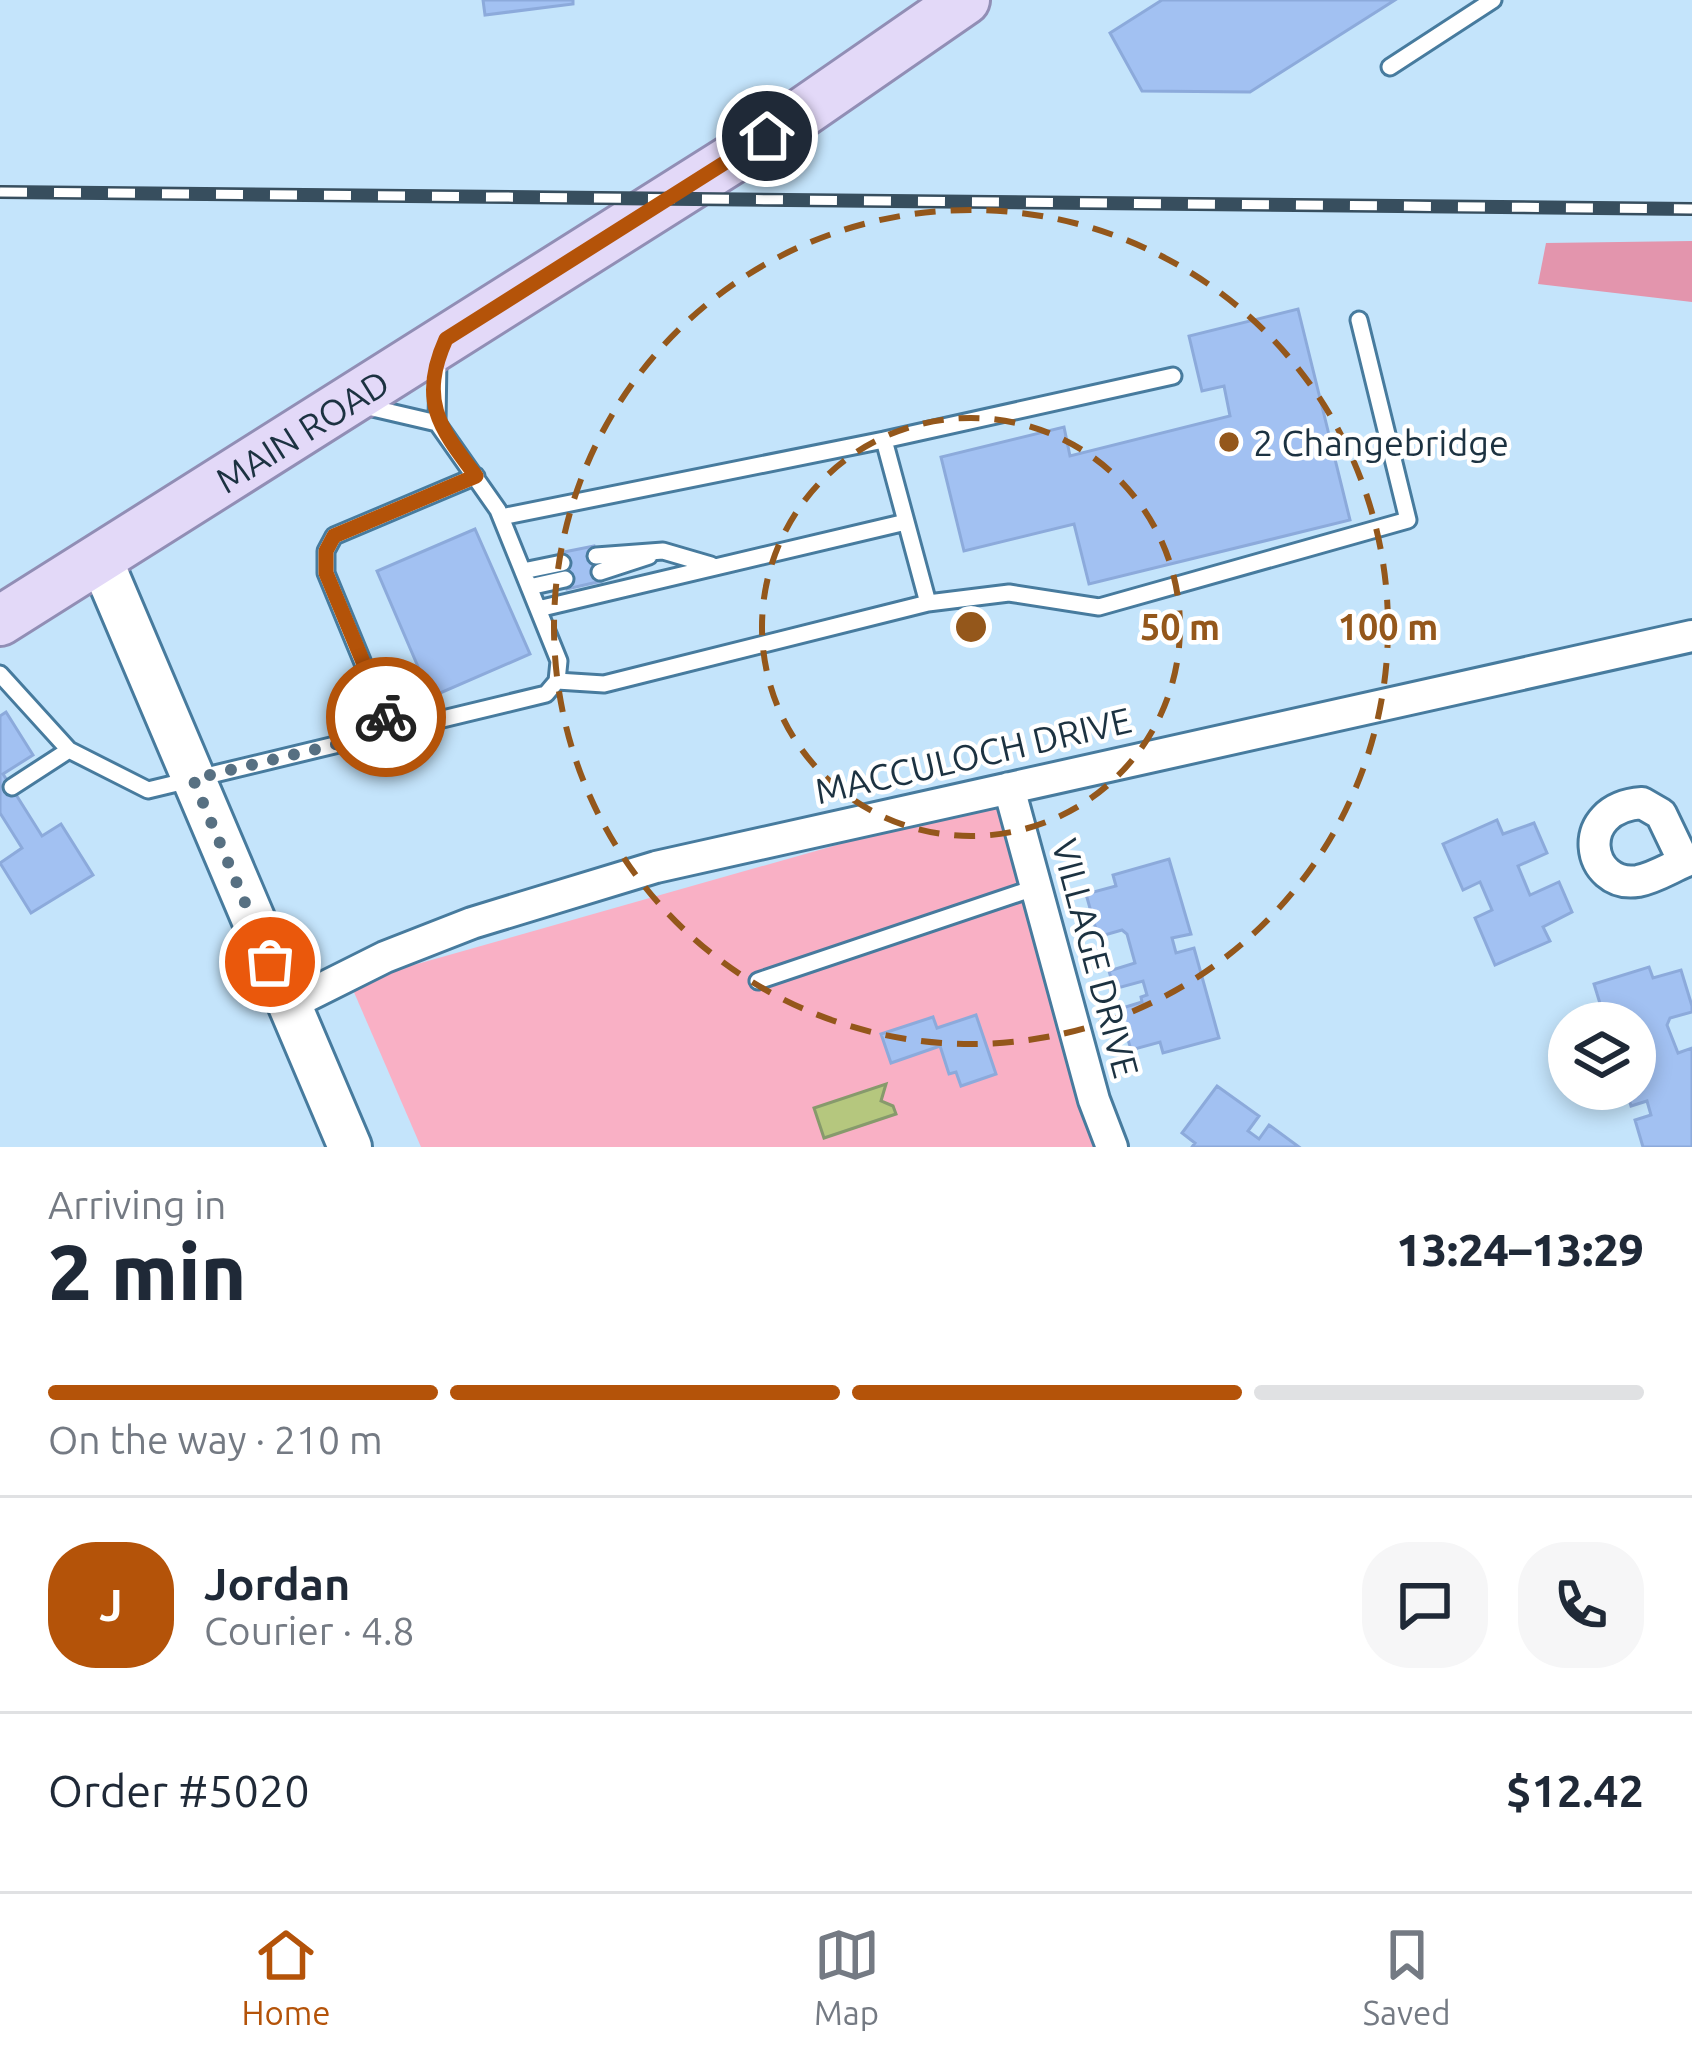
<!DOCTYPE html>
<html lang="en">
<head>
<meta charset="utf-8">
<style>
	:root { --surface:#fff; --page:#f6f6f7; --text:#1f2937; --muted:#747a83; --line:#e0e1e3; --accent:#b45309 }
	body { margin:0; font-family:Ubuntu,sans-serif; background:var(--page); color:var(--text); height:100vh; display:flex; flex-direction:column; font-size:45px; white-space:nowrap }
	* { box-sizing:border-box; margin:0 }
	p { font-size:39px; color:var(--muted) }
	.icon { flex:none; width:66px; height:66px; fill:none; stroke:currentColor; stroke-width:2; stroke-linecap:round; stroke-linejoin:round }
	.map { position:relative; height:1147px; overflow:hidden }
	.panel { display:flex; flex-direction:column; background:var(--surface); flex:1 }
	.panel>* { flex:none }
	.fabs { position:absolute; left:1548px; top:1002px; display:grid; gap:24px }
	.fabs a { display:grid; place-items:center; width:108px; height:108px; border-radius:50%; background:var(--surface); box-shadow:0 6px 18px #0003; font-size:60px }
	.pin { position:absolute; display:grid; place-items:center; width:102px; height:102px; color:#fff; margin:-51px; border:6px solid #fff; border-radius:50%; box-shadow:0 3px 12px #0007 }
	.courier { position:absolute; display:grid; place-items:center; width:120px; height:120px; margin:-60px; border:9px solid #b45309; border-radius:50%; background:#fff; color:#222; box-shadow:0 3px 15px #0007 }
	.headline em { font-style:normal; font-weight:800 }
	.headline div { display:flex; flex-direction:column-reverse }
	.headline { display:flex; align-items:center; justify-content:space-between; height:204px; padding:0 48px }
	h1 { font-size:78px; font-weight:800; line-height:90px }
	.bar { display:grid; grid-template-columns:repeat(4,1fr); gap:18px 12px; align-content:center; height:144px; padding:0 48px }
	.bar i { height:15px; border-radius:9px; background:var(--line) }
	.bar .on { background:var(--accent) }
	.bar p { grid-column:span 4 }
	.line { display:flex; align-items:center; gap:30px; padding:0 48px; border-top:3px solid var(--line) }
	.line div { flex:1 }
	.round { display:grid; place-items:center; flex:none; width:126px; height:126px; border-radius:48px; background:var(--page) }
	.dock { display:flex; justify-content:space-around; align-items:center; height:168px; border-top:3px solid var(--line); background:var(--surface); font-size:33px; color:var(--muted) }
	.dock a { display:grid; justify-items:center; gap:6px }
	.dock .on { color:var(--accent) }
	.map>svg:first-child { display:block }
</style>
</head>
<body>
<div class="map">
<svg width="1692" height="1147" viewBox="0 0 1692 1147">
	<rect width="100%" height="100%" fill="#c4e4fb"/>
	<path fill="#f9b0c5" d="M 1013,795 L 1127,1147 L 421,1147 L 350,983 Z"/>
	<path fill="#e395ad" d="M 1692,241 L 1692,302 L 1538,284 L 1546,243 Z"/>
	<path fill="#b5c77e" stroke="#879a6c" stroke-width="3" d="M 886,1084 L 881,1101 L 893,1106 L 896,1114 L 824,1138 L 814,1108 Z"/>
	<path fill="#a2c1f2" stroke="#8caadb" stroke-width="3" d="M 483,0 L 573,0 L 573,4 L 485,15 Z
		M 1162,0 L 1395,0 L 1250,92 L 1142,91 L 1110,33 Z
		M 1298,309 L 1350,520 L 1089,584 L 1074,524 L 964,551 L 941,457 L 1064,427 L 1070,456 L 1230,416 L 1224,386 L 1202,391 L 1189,336 Z
		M 475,529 L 530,654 L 431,697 L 377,571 Z
		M 594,546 L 602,581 L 567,589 L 559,553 Z
		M 6,712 L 33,755 L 3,774 L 42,836 L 61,824 L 93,875 L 31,913 L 0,863 L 22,848 L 0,813 L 0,716 Z
		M 1497,820 L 1503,834 L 1534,823 L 1547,853 L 1518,866 L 1530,895 L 1559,882 L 1572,912 L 1543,927 L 1550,941 L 1495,965 L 1475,918 L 1492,910 L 1480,882 L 1463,890 L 1443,844 Z
		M 1169,859 L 1191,934 L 1172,938 L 1176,953 L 1194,948 L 1219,1038 L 1163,1053 L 1160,1042 L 1131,1050 L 1119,1009 L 1142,1002 L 1141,997 L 1147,995 L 1143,981 L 1114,989 L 1109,971 L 1135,963 L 1127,934 L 1122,930 L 1098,937 L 1086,894 L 1116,886 L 1113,875 Z
		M 1649,967 L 1653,978 L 1681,970 L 1692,1006 L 1692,1012 L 1670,1018 L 1667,1025 L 1678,1053 L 1692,1048 L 1692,1147 L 1643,1147 L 1635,1120 L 1651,1115 L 1647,1101 L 1631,1106 L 1626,1089 L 1635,1089 L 1635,1023 L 1606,1023 L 1594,984 Z
		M 976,1015 L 996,1074 L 961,1086 L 956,1072 L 949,1074 L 940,1046 L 891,1063 L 881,1034 L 933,1017 L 937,1028 Z
		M 1217,1086 L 1259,1116 L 1248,1131 L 1259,1139 L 1269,1125 L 1299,1147 L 1192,1147 L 1195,1143 L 1182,1133 Z"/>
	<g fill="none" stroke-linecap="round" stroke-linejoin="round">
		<defs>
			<path id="lane" d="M 1390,67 L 1493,0
				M 364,406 L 437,423
				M 884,440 L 1173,376
				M 501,517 L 884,440 L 928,603 L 604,684 L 557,681
				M 596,556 L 663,551 L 711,565
				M 523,571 L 562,563
				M 600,572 L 649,556
				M 529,587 L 565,579
				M 928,603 L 1009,593 L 1099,607 L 1408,520 L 1359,320
				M 538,609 L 906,522
				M 0,674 L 69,750 L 12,787
				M 391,731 L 326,573 L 326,551 L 334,536 L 476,476
				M 69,750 L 148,790 L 546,694 L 557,681 L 559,661 L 498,510 L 437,423 L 438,358
				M 758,981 L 1037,887"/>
			<path id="street" d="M 1009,788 L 1094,1100 L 1112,1147
				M 1642,803 L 1661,814 L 1684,862 C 1670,868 1654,878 1638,881 C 1587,889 1572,808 1642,803 Z
				M 289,1005 L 385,957 L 472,923 L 656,867 L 1692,636"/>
			<path id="secondary" d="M 100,558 L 350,1147"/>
			<g id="primary">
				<path id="s1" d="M 0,621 L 767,137 L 965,0"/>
			</g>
		</defs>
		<use href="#lane" stroke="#477b9e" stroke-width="21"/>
		<use href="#street" stroke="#477b9e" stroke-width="36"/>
		<use href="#secondary" stroke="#477b9e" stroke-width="48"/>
		<use href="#primary" stroke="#918eb5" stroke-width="54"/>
		<use href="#lane" stroke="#fff" stroke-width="15"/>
		<use href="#street" stroke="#fff" stroke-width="30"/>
		<use href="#secondary" stroke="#fff" stroke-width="42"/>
		<use href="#primary" stroke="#e3d9f8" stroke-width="48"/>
		<defs>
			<path id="rail" d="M 0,192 L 1692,209"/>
		</defs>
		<use href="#rail" stroke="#374e5e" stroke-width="14"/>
		<use href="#rail" stroke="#fff" stroke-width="9" stroke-dasharray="27" stroke-linecap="butt"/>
	</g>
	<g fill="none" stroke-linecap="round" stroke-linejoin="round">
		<path stroke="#577082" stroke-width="12" stroke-dasharray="0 21.6" d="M 270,962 L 193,779 L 391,731 L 386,717"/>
		<path stroke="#b45309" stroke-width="15" d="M 386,717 L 326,573 L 326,551 L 334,536 L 476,476 C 440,428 418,401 446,339 L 767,136"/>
	</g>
	<g fill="none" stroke="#94571b" stroke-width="6" stroke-dasharray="21 15">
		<circle cx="971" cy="627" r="209"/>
		<circle cx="971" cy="627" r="417"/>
	</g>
	<circle fill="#94571b" stroke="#fff" stroke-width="4.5" cx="1229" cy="442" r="12"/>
	<g text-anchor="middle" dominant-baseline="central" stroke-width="9" stroke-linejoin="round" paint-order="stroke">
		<g font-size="36" fill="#1c3241" stroke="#fff">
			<text stroke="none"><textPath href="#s1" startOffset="357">MAIN ROAD</textPath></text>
			<text transform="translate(973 755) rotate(-13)">MACCULOCH DRIVE</text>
			<text transform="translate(1096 958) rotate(75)">VILLAGE DRIVE</text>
		</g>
		<g font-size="36" fill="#1c3241" stroke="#fff" text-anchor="start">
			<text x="1253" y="442">2 Changebridge</text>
		</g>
	</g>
	<circle cx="971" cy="627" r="18" fill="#94571b" stroke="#fff" stroke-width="6"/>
	<g font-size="36" text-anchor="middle" font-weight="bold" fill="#94571b" stroke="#fff" stroke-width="9" stroke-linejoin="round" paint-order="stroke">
		<text x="1180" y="640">50 m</text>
		<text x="1388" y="640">100 m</text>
	</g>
</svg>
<div class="fabs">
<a><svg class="icon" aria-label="layers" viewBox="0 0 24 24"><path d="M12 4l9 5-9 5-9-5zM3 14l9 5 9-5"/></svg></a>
</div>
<div class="pin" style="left:270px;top:962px;background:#ea580c"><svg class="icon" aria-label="bag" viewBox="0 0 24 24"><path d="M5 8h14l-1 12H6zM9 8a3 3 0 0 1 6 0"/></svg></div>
<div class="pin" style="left:767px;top:136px;background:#1f2937"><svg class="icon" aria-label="home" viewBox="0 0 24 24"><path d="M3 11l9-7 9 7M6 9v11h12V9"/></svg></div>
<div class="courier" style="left:386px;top:717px"><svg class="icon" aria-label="bike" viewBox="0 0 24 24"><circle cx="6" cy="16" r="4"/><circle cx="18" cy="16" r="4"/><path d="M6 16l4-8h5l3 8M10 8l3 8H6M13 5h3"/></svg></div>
</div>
<section class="panel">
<div class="headline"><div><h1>2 min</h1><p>Arriving in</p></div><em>13:24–13:29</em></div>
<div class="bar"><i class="on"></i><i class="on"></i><i class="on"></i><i></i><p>On the way · 210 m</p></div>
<div class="line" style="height:216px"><b class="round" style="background:var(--accent);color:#fff">J</b><div><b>Jordan</b><p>Courier · 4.8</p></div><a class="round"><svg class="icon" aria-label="chat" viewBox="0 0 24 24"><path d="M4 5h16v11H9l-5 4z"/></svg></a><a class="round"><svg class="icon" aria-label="phone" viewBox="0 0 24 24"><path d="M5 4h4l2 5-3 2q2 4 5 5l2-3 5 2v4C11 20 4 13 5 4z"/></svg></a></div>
<div class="line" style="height:156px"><div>Order #5020</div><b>$12.42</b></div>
</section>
<nav class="dock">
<a class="on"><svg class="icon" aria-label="home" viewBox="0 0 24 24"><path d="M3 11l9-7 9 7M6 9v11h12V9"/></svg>Home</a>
<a><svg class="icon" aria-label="map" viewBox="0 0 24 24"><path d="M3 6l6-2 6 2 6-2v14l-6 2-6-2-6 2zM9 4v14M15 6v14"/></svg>Map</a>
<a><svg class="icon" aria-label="saved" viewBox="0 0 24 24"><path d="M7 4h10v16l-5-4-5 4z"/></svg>Saved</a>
</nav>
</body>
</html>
